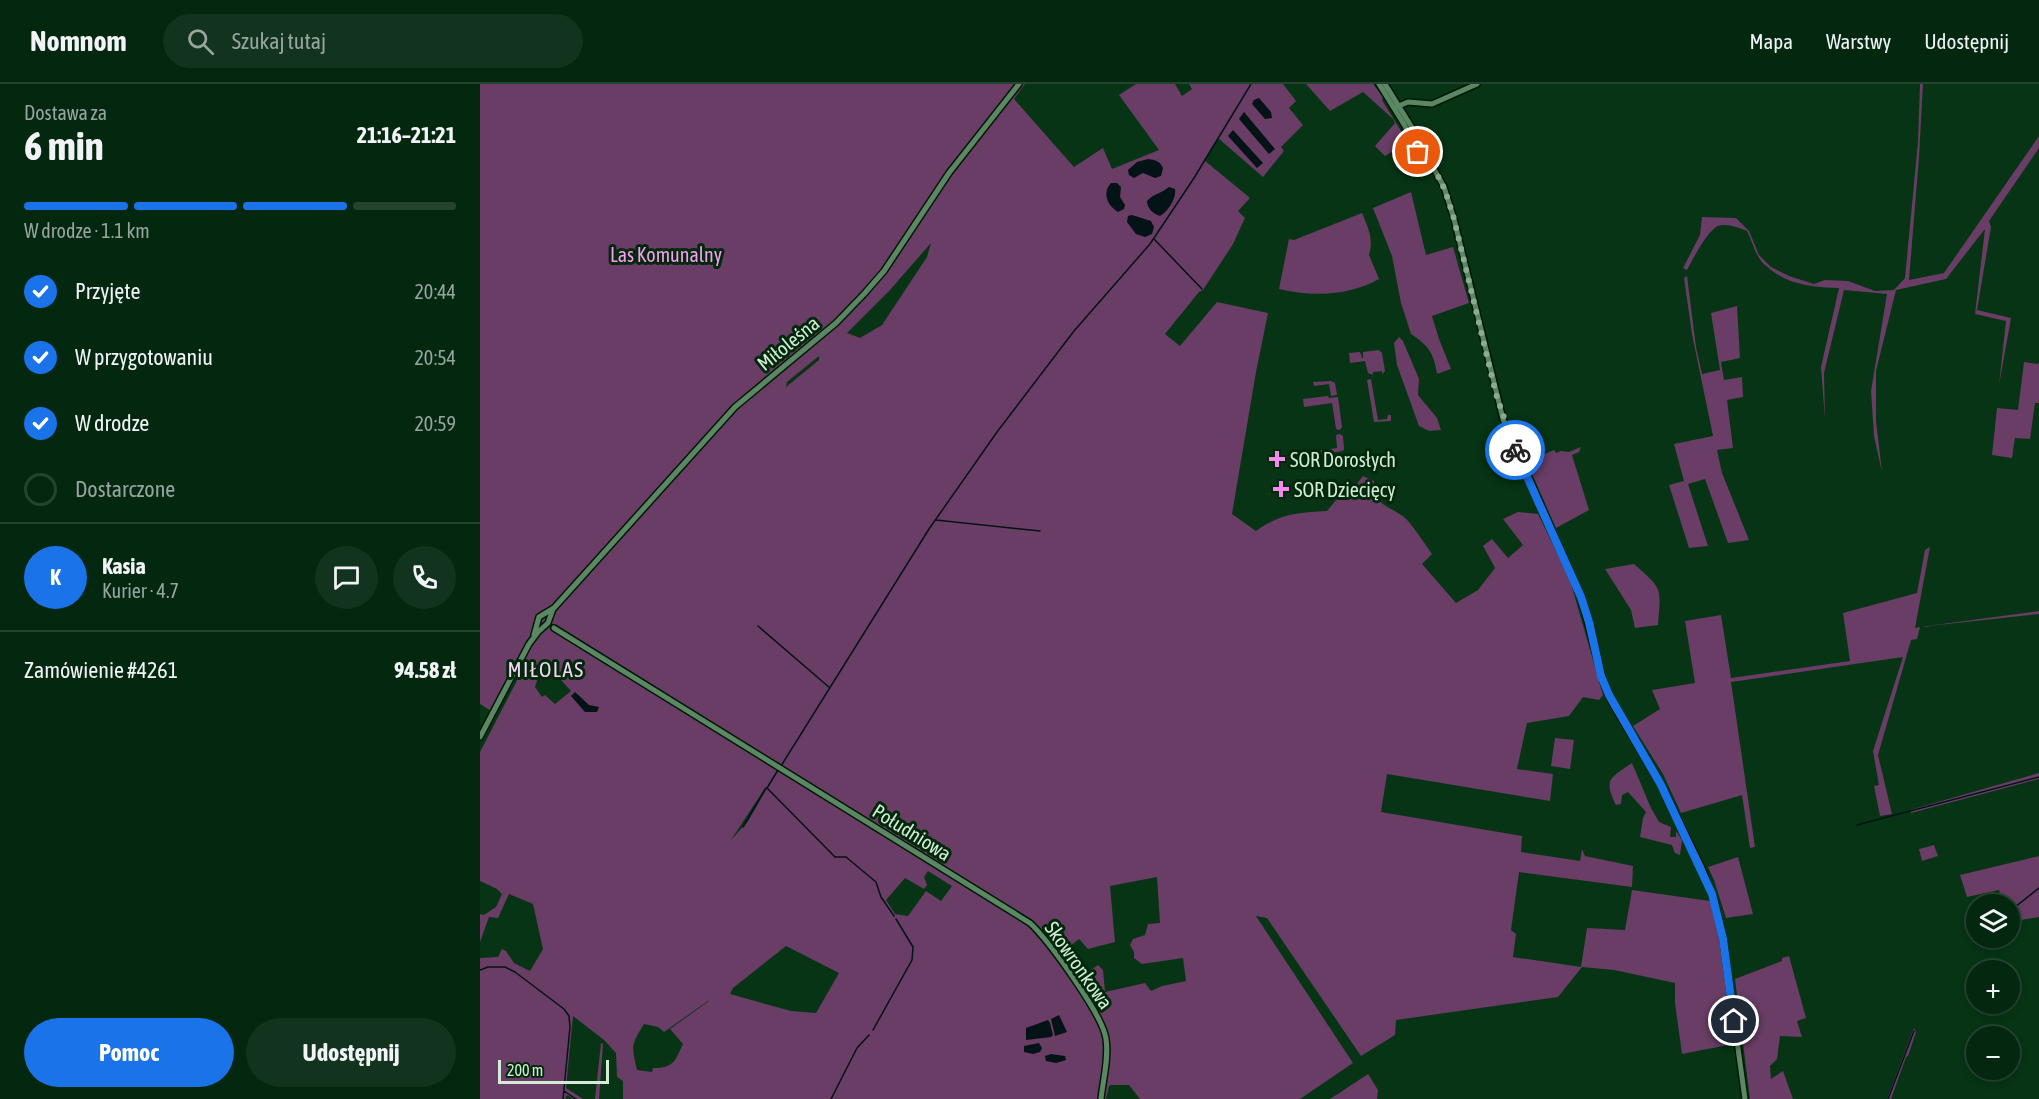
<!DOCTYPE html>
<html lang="pl">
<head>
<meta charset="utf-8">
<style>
	:root { --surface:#042710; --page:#12331e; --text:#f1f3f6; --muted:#97a59f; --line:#254430; --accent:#1a73e8 }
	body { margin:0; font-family:"Asap Condensed",sans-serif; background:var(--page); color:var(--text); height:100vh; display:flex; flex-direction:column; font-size:22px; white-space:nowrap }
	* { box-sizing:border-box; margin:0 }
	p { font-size:20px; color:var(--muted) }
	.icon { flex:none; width:33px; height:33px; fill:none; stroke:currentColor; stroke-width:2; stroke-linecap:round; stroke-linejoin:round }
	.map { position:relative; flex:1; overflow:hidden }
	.side { display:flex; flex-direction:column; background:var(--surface); width:480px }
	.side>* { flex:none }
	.fabs { position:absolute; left:1486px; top:810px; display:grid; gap:12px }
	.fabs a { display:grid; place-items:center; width:54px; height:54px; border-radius:50%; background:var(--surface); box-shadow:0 3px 9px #0003,0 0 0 2px var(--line); font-size:30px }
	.scale { position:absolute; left:18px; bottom:15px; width:111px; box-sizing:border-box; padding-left:6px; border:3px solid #d4ebd7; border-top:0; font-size:16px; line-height:21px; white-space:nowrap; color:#d4ebd7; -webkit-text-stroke:4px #00290b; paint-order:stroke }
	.pin { position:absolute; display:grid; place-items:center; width:51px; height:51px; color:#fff; margin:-26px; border:3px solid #fff; border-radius:50%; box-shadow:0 2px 6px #0007 }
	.courier { position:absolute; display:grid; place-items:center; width:60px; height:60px; margin:-30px; border:4px solid #1a73e8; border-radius:50%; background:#fff; color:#222; box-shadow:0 2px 8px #0007 }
	.head em { font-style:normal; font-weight:700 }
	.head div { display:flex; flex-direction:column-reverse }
	.head { display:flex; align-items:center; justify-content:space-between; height:102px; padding:0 24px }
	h1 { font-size:39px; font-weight:700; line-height:45px }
	.bar { display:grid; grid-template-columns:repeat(4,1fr); gap:9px 6px; align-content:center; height:72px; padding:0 24px }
	.bar i { height:8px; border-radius:4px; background:var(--line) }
	.bar .on { background:var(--accent) }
	.bar p { grid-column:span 4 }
	.line { display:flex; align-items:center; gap:15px; padding:0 24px; border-top:2px solid var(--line) }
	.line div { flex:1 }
	.round { display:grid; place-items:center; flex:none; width:63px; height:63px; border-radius:32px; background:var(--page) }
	ol { padding:0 24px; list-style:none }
	li { display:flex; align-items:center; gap:18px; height:66px }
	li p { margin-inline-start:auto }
	li .icon { padding:6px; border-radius:50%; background:var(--accent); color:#fff; stroke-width:4 }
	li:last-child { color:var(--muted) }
	li i { width:33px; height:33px; border:3px solid var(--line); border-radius:50% }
	.cta { display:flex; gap:12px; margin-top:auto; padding:12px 24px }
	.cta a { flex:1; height:69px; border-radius:36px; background:var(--accent); color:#fff; font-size:24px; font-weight:700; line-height:69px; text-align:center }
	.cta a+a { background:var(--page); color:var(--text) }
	header { display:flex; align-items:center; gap:36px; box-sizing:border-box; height:84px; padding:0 30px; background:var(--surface); border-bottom:2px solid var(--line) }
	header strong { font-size:28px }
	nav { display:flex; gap:33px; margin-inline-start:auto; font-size:21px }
	.search { width:420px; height:54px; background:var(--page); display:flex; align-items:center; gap:15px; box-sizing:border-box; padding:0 21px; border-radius:33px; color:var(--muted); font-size:22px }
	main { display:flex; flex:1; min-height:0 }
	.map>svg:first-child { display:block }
</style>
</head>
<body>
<header>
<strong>Nomnom</strong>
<div class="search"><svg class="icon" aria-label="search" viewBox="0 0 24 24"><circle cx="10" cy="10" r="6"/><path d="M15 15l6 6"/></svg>Szukaj tutaj</div>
<nav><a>Mapa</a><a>Warstwy</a><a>Udostępnij</a></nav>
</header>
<main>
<section class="side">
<div class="head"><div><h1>6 min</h1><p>Dostawa za</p></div><em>21:16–21:21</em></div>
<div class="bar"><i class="on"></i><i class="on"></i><i class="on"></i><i></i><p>W drodze · 1.1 km</p></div>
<ol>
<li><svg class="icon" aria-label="check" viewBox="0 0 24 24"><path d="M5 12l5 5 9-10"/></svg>Przyjęte<p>20:44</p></li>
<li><svg class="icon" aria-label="check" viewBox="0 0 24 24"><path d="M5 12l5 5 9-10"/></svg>W przygotowaniu<p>20:54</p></li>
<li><svg class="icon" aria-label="check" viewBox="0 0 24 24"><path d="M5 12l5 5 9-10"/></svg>W drodze<p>20:59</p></li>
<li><i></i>Dostarczone</li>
</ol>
<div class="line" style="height:108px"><b class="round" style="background:var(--accent);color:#fff">K</b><div><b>Kasia</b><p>Kurier · 4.7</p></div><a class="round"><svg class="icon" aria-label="chat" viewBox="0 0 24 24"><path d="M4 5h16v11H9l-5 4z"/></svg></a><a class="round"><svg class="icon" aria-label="phone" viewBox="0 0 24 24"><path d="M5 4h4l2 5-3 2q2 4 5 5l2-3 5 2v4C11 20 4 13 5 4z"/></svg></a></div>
<div class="line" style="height:78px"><div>Zamówienie #4261</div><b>94.58 zł</b></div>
<div class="cta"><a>Pomoc</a><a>Udostępnij</a></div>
</section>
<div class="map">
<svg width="1559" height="1015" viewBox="0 0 1559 1015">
	<rect width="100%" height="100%" fill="#063415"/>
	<path fill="#693d65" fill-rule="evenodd" d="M 0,0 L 545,0 L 534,15 L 594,83 L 623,64 L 632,85 L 679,66 L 639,11 L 656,0 L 695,0 L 702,12 L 712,5 L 709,0 L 803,0 L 816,17 L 809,24 L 823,41 L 801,63 L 804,67 L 783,93 L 738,54 L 724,76 L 770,114 L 758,127 L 765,134 L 753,160 L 723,206 L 719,208 L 685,250 L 700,262 L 737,218 L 788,229 L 776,288 L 752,430 L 776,447 C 801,429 817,429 847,427 L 856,416 L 866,414 L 883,392 L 894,397 C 893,425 914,421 929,438 C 937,448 945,460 952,470 L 942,480 L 976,519 L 998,506 L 1015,484 L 1003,462 L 1012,455 L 1028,474 L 1043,461 L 1023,435 L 1038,428 L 1058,430 L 1090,496 L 1123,611 L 1119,616 L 1103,613 L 1089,632 L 1047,639 L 1037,685 L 1073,690 L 1070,717 L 907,690 L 901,728 L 1042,752 L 1041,768 L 1100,777 L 1102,765 L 1105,772 L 1153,782 L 1152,803 L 1039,788 L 1031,846 L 1036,850 L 1033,873 L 1101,883 L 1107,844 L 1145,846 L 1152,806 L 1230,817 L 1239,853 L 1253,960 L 1202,970 L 1195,919 L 1195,899 L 1134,886 L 1102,883 L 1078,913 L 916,936 L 915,951 L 881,972 L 787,834 L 776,832 L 873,979 L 820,1015 L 660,1015 L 649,1001 L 631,1001 L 629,1002 L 626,1015 L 143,1015 L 143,997 L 137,993 L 136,969 L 124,956 L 93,932 L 86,1004 L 103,1015 L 94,1015 L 87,1011 L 85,1015 L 0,1015 L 0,874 L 18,873 L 22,865 L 26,867 L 34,879 L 50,887 L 63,865 L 53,820 L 29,810 L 18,834 L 9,833 L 0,858 L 0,830 L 4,831 L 16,823 L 22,810 L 17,805 L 0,797 L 0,668 L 45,581 L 59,590 L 55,603 L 62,613 L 65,611 L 75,620 L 91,607 L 70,584 L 57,587 L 40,575 L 11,627 L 0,620 ZM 451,159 L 447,173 L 402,241 L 380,254 L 367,249 L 410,206 ZM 339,272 L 339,276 L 306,303 L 307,298 ZM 285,704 L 286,706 L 268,737 L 251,756 ZM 448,787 L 472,802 L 461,817 L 446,807 L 428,832 L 415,830 L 406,816 L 425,794 L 444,805 L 447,801 L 444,793 ZM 677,793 L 680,839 L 668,840 L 665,851 L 653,855 L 650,861 L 654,868 L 654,874 L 662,880 L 703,874 L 706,897 L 682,902 L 671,907 L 665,899 L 625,908 L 623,886 L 618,881 L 599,894 L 581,869 L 599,855 L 608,865 L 635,858 L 630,802 ZM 306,862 L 359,889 L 336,929 L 311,927 L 250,910 L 253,904 ZM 228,917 L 229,917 L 190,945 L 203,960 C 195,977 194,984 173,984 L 172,988 L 157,986 C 152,962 150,962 164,940 L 178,943 L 184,948 Z
		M 826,0 L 893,0 L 903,13 L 902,16 L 921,47 L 922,51 L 918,64 L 905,72 L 895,62 L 915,39 L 913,35 L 883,8 L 850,27 Z
		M 1440,0 L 1443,0 L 1439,73 L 1429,196 L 1464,189 L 1559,52 L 1559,64 L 1509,137 L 1511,143 L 1497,226 L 1531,234 L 1519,301 L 1526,237 L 1495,230 L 1505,145 L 1466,195 L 1416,206 L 1396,287 L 1396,337 L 1402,388 L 1394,352 L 1391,307 L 1407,210 L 1364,206 L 1344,289 L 1345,335 L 1341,283 L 1359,204 C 1331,203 1306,201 1284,180 C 1276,173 1272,157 1267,147 C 1259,144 1247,139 1238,142 C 1227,147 1213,175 1207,186 L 1203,184 L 1220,151 L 1222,133 L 1256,134 L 1269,147 L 1279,171 L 1291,183 L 1309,192 L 1334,200 L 1345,196 L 1368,197 L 1395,207 L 1414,206 L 1425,194 L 1438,58 Z
		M 931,108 L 946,171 L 973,163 L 989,219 L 952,232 L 959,255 L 971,285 L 957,290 C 954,269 948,261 931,250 L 921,219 L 912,172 L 893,124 Z
		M 882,129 C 888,143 894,156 889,171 L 899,195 C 869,212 831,213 799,205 L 809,155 L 814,156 Z
		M 1207,192 L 1216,263 L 1222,290 L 1240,286 L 1231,229 L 1257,222 L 1260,274 L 1241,278 L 1244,296 L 1262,293 L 1263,313 L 1247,316 L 1253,364 L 1237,366 L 1242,389 L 1269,456 L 1248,459 L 1225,395 L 1208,400 L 1228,462 L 1209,464 L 1189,401 L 1204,397 L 1194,360 L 1233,352 L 1212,250 L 1204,194 Z
		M 919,253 L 923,257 L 939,295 L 938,311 L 957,334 L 961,346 L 949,347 L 939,342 L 917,281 L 914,259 Z
		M 899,266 L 902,269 L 905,287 L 902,290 L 902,287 L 893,288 L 893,291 L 888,289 L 885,277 L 870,279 L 869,269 L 880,268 L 882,274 L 883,274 L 883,268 Z
		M 1544,278 L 1558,280 L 1559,278 L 1559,319 L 1555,319 L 1550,355 L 1535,354 L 1532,374 L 1512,371 L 1517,324 L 1538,326 Z
		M 891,295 L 898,336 L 907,335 L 908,331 L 911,331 L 911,337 L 894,338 L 887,296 Z
		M 851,297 L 855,299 L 857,311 L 851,312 L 849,300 L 834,302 L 833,298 Z
		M 848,312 L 849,314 L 858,313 L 862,343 L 860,346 L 856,345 L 852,319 L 824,323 L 823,315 Z
		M 860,350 L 863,352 L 864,365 L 863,367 L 832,372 L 831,368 L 857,364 L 856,351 Z
		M 1101,363 L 1099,368 L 1092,371 L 1109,426 L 1076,444 L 1050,385 L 1057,383 L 1052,372 L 1059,369 L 1062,371 L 1074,366 L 1076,369 L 1081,367 L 1089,368 Z
		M 1450,463 L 1435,544 L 1440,543 L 1559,527 L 1559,530 L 1440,543 L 1437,555 L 1431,556 L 1398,671 L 1412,730 L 1400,732 L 1394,702 L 1399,701 L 1393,667 L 1423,573 L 1251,598 L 1275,763 L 1270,764 L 1262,711 L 1201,729 L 1183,690 L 1153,642 L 1180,625 L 1172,606 L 1215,599 L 1205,537 L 1241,531 L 1251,594 L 1370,577 L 1363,529 L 1437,509 L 1445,466 Z
		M 1154,480 C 1183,506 1181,502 1178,541 L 1155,544 L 1151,526 L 1125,485 Z
		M 1075,654 L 1094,656 L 1090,685 L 1071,682 Z
		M 1152,679 L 1171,724 L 1179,738 L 1191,743 L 1190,753 L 1196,753 L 1196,747 L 1202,756 L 1200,771 L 1195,769 L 1192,761 L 1160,753 L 1163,734 L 1166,728 L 1148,708 L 1142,711 L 1141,720 L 1136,721 C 1123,695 1130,694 1152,679 Z
		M 1559,689 L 1559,695 L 1431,729 L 1430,726 Z
		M 1454,761 L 1458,772 L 1442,777 L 1439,765 Z
		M 1559,772 L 1559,833 L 1530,838 L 1530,820 L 1522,820 L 1519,806 L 1487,813 L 1480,791 Z
		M 1258,773 L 1273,830 L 1246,834 L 1234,796 L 1228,783 Z
		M 1309,872 L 1326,934 L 1317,937 L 1322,953 L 1300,952 L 1297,975 L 1290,982 L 1291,995 L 1303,987 L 1313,1015 L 1270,1015 L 1255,895 L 1302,877 L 1302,874 Z
		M 1434,944 L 1436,948 L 1428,972 L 1426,973 L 1411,1015 L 1407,1015 Z
		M 121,959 L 123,960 L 119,1015 L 115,1015 Z
		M 888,990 L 898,1006 L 897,1015 L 850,1015 Z"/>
	<path fill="#031316" d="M 779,14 L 791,28 L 792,34 L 785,35 L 772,20 L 774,16 Z
		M 764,28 L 795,65 L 789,70 L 759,35 Z
		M 753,46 L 783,79 L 777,84 L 748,52 Z
		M 668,75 C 675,76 680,77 683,84 L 681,92 L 675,94 L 663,89 L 654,94 L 649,91 L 648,86 L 657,78 Z
		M 631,99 L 637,99 L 641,103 L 640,113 L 645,121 L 644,125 L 638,128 C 627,121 622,109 631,99 Z
		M 689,103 L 695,105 C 697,113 688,128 680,132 C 673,130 667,124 667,117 C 673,110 682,109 689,103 Z
		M 652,131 L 671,137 L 674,143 L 672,150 L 665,153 L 656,150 L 647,138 L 648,132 Z
		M 95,608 L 109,621 L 119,623 L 117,628 L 105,628 L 91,612 Z
		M 579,931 L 587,948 L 575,952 L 571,935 Z
		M 568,936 L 570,939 L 573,951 L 571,953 L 546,956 L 546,944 Z
		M 559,959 L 562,964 L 560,968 L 553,970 L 544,968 L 544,962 Z
		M 571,970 L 585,972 L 586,976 L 576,979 L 566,977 L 565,972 Z"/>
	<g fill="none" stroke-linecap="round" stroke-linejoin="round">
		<path stroke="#031316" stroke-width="1.5" d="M 674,155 L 722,205
			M 456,436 L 560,447
			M 278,542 L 350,604
			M 301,682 L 449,445 L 517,348 L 594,247 L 670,160 L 714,94 L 771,0
			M 298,686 L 287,704 L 355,773 L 366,773 L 396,798 L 401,813 L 414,832
			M 1377,741 L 1559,693
			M 263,743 L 286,704
			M 1530,827 L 1559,804
			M 0,886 L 8,883 L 25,883 L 35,888 L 84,925 L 89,932 L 90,943 L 83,1015
			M 393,946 L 432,876 L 433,863 L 416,835
			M 84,1007 L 96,1015
			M 351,1015 L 377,964 L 389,951
			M 1408,1015 L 1434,947"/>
		<defs>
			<path id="secondary" d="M 899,0 L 925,42 L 929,53
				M 905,0 L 936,50 L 943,56 L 944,61 L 941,66 L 934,68 L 929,66 L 926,59 L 929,53
				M 914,24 L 928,18 L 952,20 L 997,0
				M 943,65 L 964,103 L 974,135 L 1023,335 L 1101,513 L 1124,600 L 1132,619 L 1181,701 L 1221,782 L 1235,819 L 1243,855 L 1265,1015
				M 74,544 L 550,839 C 569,857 623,931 626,955 C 629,974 623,996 621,1015
				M 54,551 L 59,533 L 74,524 L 255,323 L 356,239 L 384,210 L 404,187 L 469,89 L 539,0
				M 0,653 L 49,560 L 58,548 L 68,539 L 73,525"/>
		</defs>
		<use href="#secondary" stroke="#001904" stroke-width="8"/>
		<use href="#secondary" stroke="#5b8764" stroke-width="5"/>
	</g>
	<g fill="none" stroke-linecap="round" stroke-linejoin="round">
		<path stroke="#8cab93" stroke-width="6" stroke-dasharray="0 10.8" d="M 938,68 C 961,90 965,105 974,135 L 1016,310 L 1035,366"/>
		<path stroke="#1a73e8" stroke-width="8" d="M 1035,366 L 1101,513 L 1109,538 L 1121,592 L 1129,611 L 1181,701 L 1232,810 L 1243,855 L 1254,937"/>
	</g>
	<g fill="#f589ee" stroke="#00290b" stroke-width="2">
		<path d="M794 366h6v6h6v6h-6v6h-6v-6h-6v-6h6z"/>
		<path d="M798 396h6v6h6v6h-6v6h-6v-6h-6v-6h6z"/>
	</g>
	<g text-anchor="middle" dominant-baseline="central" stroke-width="6" stroke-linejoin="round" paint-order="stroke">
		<g font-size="20" fill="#fa9cf3" stroke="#00290b">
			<text x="186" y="170">Las Komunalny</text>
		</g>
		<g font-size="20" fill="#d4ebd7" stroke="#00290b">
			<text transform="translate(308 259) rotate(-39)">Miłoleśna</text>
			<text transform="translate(432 748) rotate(32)">Południowa</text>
			<text transform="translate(599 881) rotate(55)">Skowronkowa</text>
		</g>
		<g font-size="20" fill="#d4ebd7" stroke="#00290b" text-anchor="start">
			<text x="810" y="375">SOR Dorosłych</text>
			<text x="814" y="405">SOR Dziecięcy</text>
		</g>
		<g font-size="21" letter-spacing="1.5" fill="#f8d3f4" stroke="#00290b">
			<text x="66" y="585">MIŁOLAS</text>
		</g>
	</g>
</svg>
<div class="fabs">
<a><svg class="icon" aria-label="layers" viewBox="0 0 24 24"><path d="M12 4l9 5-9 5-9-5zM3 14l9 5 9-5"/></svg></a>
<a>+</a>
<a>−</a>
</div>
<div class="scale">200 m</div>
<div class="pin" style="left:938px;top:68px;background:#ea580c"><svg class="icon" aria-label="bag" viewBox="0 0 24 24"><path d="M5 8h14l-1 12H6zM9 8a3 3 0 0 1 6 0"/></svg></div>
<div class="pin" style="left:1254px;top:937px;background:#1f2937"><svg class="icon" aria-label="home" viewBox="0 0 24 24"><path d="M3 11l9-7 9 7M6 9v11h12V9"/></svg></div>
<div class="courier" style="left:1035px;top:366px"><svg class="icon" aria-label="bike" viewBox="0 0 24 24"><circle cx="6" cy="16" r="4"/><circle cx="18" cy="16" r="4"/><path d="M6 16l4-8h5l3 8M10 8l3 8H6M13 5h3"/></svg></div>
</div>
</main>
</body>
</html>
